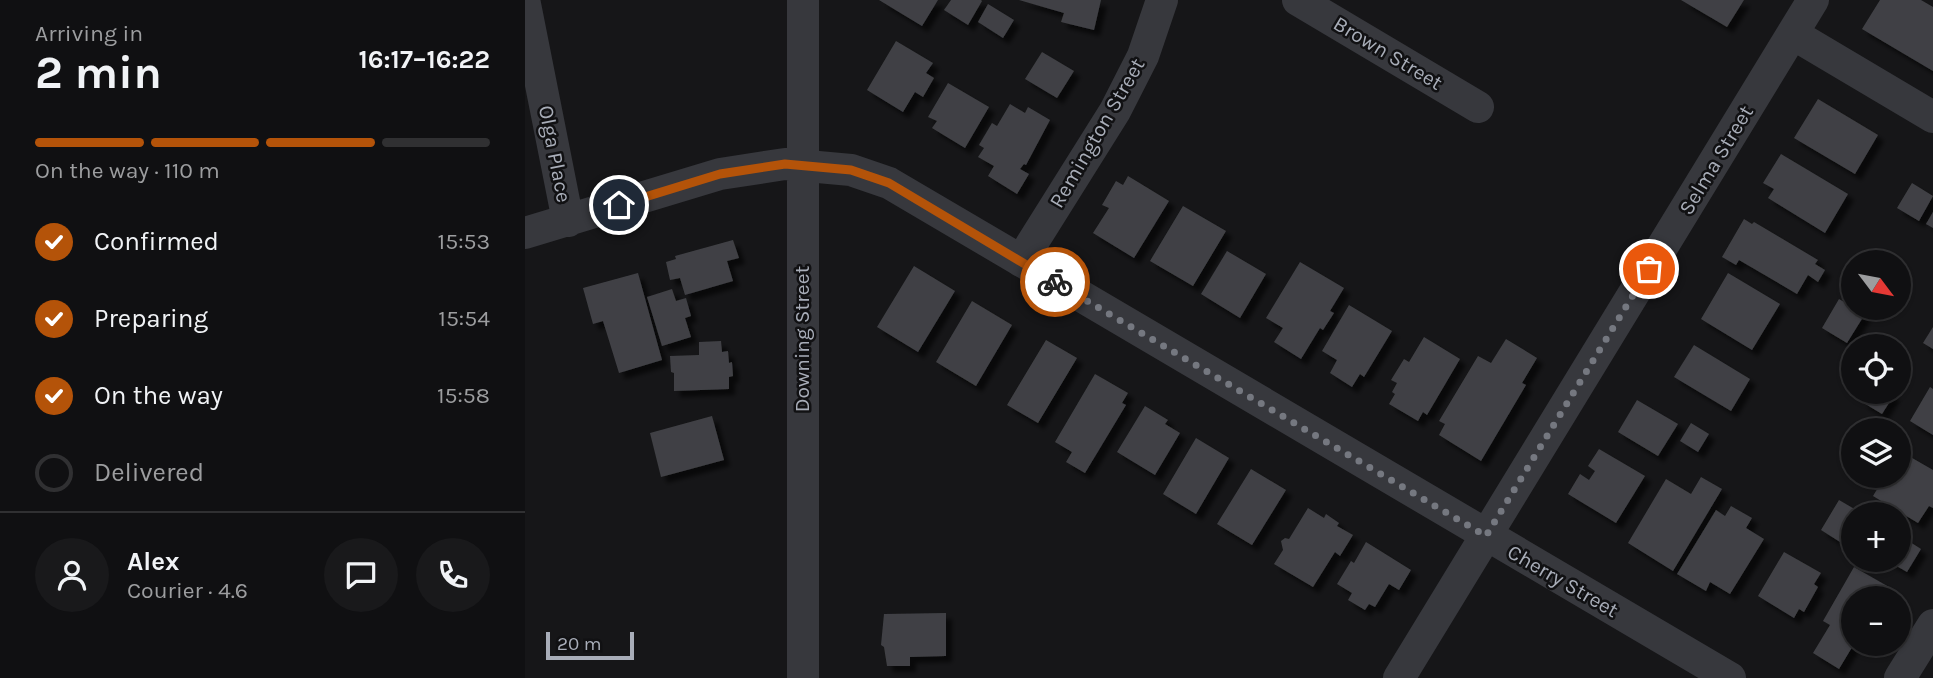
<!DOCTYPE html>
<html lang="en">
<head>
<meta charset="utf-8">
<style>
	:root { --surface:#101012; --page:#19191b; --text:#f1f3f6; --muted:#9c9d9f; --line:#303032; --accent:#b45309 }
	body { margin:0; font-family:Karla,sans-serif; background:var(--page); color:var(--text); height:100vh; display:flex; flex-direction:column; font-size:26px; white-space:nowrap }
	* { box-sizing:border-box; margin:0 }
	p { font-size:23px; color:var(--muted) }
	.icon { flex:none; width:38px; height:38px; fill:none; stroke:currentColor; stroke-width:2; stroke-linecap:round; stroke-linejoin:round }
	.map { position:relative; flex:1; overflow:hidden }
	.details { display:flex; flex-direction:column; background:var(--surface); width:525px }
	.details>* { flex:none }
	.needle { width:46px; rotate:122deg }
	.buttons { position:absolute; left:1316px; top:250px; display:grid; gap:14px }
	.buttons a { display:grid; place-items:center; width:70px; height:70px; border-radius:50%; background:var(--surface); box-shadow:0 2px 5px #0004,0 0 0 2px var(--line); font-size:35px }
	.scale { position:absolute; left:21px; bottom:18px; width:88px; box-sizing:border-box; padding-left:7px; border:4px solid #a8adb8; border-top:0; font-size:19px; line-height:24px; white-space:nowrap; color:#a8adb8; -webkit-text-stroke:5px #111113; paint-order:stroke }
	.pin { position:absolute; display:grid; place-items:center; width:60px; height:60px; color:#fff; margin:-30px; border:4px solid #fff; border-radius:50%; box-shadow:0 2px 7px #0007 }
	.courier { position:absolute; display:grid; place-items:center; width:70px; height:70px; margin:-35px; border:5px solid #b45309; border-radius:50%; background:#fff; color:#222; box-shadow:0 2px 9px #0007 }
	.overview em { font-style:normal; font-weight:700 }
	.overview div { display:flex; flex-direction:column-reverse }
	.overview { display:flex; align-items:center; justify-content:space-between; height:119px; padding:0 35px }
	h1 { font-size:46px; font-weight:700; line-height:52px }
	.bar { display:grid; grid-template-columns:repeat(4,1fr); gap:10px 7px; align-content:center; height:84px; padding:0 35px }
	.bar i { height:9px; border-radius:5px; background:var(--line) }
	.bar .current { background:var(--accent) }
	.bar p { grid-column:span 4 }
	.line { display:flex; align-items:center; gap:18px; padding:0 35px; border-top:2px solid var(--line) }
	.line div { flex:1 }
	.round { display:grid; place-items:center; flex:none; width:74px; height:74px; border-radius:37px; background:var(--page) }
	ol { padding:0 35px; list-style:none }
	li { display:flex; align-items:center; gap:21px; height:77px }
	li p { margin-inline-start:auto }
	li .icon { padding:7px; border-radius:50%; background:var(--accent); color:#fff; stroke-width:4 }
	li:last-child { color:var(--muted) }
	li i { width:38px; height:38px; border:4px solid var(--line); border-radius:50% }
	main { display:flex; flex:1; min-height:0 }
	.map>svg:first-child { display:block }
</style>
</head>
<body>
<main>
<section class="details">
<div class="overview"><div><h1>2 min</h1><p>Arriving in</p></div><em>16:17–16:22</em></div>
<div class="bar"><i class="current"></i><i class="current"></i><i class="current"></i><i></i><p>On the way · 110 m</p></div>
<ol>
<li><svg class="icon" aria-label="check" viewBox="0 0 24 24"><path d="M5 12l5 5 9-10"/></svg>Confirmed<p>15:53</p></li>
<li><svg class="icon" aria-label="check" viewBox="0 0 24 24"><path d="M5 12l5 5 9-10"/></svg>Preparing<p>15:54</p></li>
<li><svg class="icon" aria-label="check" viewBox="0 0 24 24"><path d="M5 12l5 5 9-10"/></svg>On the way<p>15:58</p></li>
<li><i></i>Delivered</li>
</ol>
<div class="line" style="height:126px"><a class="round"><svg class="icon" aria-label="person" viewBox="0 0 24 24"><circle cx="12" cy="8" r="4"/><path d="M4 21q1-7 8-7t8 7"/></svg></a><div><b>Alex</b><p>Courier · 4.6</p></div><a class="round"><svg class="icon" aria-label="chat" viewBox="0 0 24 24"><path d="M4 5h16v11H9l-5 4z"/></svg></a><a class="round"><svg class="icon" aria-label="phone" viewBox="0 0 24 24"><path d="M5 4h4l2 5-3 2q2 4 5 5l2-3 5 2v4C11 20 4 13 5 4z"/></svg></a></div>
</section>
<div class="map">
<svg width="1408" height="678" viewBox="0 0 1408 678">
	<defs>
		<filter id="shadow"><feDropShadow dx="6" dy="6" stdDeviation="2" flood-color="#0009"/></filter>
	</defs>
	<rect width="100%" height="100%" fill="#161618"/>
	<path fill="#404145" filter="url(#shadow)" d="M 354,0 L 413,0 L 397,26 Z
		M 426,0 L 456,0 L 457,1 L 443,25 L 419,10 Z
		M 494,0 L 576,0 L 569,30 L 536,22 L 539,13 Z
		M 1156,0 L 1219,0 L 1202,27 Z
		M 1355,0 L 1396,0 L 1408,7 L 1408,71 L 1337,29 Z
		M 463,4 L 489,20 L 478,38 L 453,22 Z
		M 371,41 L 408,63 L 401,73 L 409,78 L 398,97 L 390,92 L 378,112 L 342,90 Z
		M 517,52 L 549,71 L 532,98 L 500,79 Z
		M 423,83 L 464,107 L 440,148 L 407,128 L 412,121 L 403,117 Z
		M 1293,99 L 1353,135 L 1330,174 L 1269,138 Z
		M 485,104 L 500,113 L 503,107 L 525,120 L 501,165 L 499,164 L 495,169 L 504,174 L 492,194 L 463,176 L 469,166 L 453,157 L 459,148 L 454,145 L 467,123 L 472,126 Z
		M 1256,154 L 1323,194 L 1300,233 L 1243,198 L 1249,189 L 1238,183 Z
		M 603,176 L 644,201 L 609,258 L 568,233 L 584,208 L 577,205 L 591,181 L 598,185 Z
		M 1387,183 L 1408,196 L 1394,221 L 1372,208 Z
		M 658,206 L 701,231 L 668,286 L 625,261 Z
		M 1408,212 L 1408,228 L 1401,224 Z
		M 1219,219 L 1227,224 L 1229,222 L 1293,260 L 1290,264 L 1300,270 L 1293,282 L 1283,275 L 1272,294 L 1214,260 L 1211,265 L 1197,257 Z
		M 208,240 L 214,258 L 202,261 L 208,281 L 160,295 L 155,278 L 145,280 L 141,262 L 151,259 L 150,256 Z
		M 1347,249 L 1368,262 L 1339,262 Z
		M 702,251 L 741,274 L 715,318 L 676,294 Z
		M 775,262 L 819,288 L 805,311 L 809,313 L 798,330 L 795,328 L 776,359 L 749,342 L 758,328 L 741,318 Z
		M 389,266 L 430,291 L 393,352 L 352,327 Z
		M 113,273 L 137,360 L 94,373 L 78,321 L 68,324 L 58,288 Z
		M 1203,273 L 1255,304 L 1227,350 L 1176,319 Z
		M 147,289 L 151,301 L 161,298 L 166,316 L 160,318 L 166,337 L 137,346 L 122,297 Z
		M 1314,299 L 1340,314 L 1322,343 L 1297,328 Z
		M 447,301 L 487,325 L 451,386 L 411,362 Z
		M 824,305 L 867,331 L 839,377 L 835,374 L 827,387 L 805,373 L 812,360 L 797,351 Z
		M 1408,327 L 1408,349 L 1398,343 Z
		M 899,337 L 935,359 L 902,415 L 898,412 L 893,421 L 864,404 L 870,394 L 867,392 L 872,383 L 866,380 L 879,359 L 884,362 Z
		M 981,339 L 1012,358 L 997,383 L 1001,385 L 956,461 L 914,435 L 920,424 L 914,421 L 953,356 L 966,363 Z
		M 521,340 L 552,358 L 513,423 L 482,405 Z
		M 196,341 L 197,352 L 203,351 L 204,363 L 207,362 L 208,376 L 204,377 L 204,389 L 149,391 L 149,373 L 146,372 L 145,356 L 174,355 L 174,342 Z
		M 1169,345 L 1225,379 L 1206,411 L 1149,377 Z
		M 570,374 L 603,393 L 597,403 L 601,405 L 560,473 L 541,462 L 547,452 L 530,442 Z
		M 1405,387 L 1408,389 L 1408,435 L 1385,421 Z
		M 1343,392 L 1364,392 L 1369,395 L 1357,414 L 1337,402 Z
		M 1112,400 L 1153,424 L 1133,456 L 1093,432 Z
		M 620,406 L 643,420 L 640,424 L 655,433 L 630,475 L 592,452 Z
		M 187,416 L 199,460 L 136,477 L 125,433 Z
		M 1166,423 L 1184,434 L 1173,452 L 1155,441 Z
		M 671,438 L 704,458 L 671,514 L 638,494 Z
		M 1074,449 L 1120,476 L 1091,523 L 1043,494 L 1055,474 L 1064,480 L 1070,471 L 1063,466 Z
		M 1375,451 L 1408,470 L 1408,508 L 1404,506 L 1393,523 L 1348,496 L 1360,476 L 1374,476 Z
		M 726,469 L 761,490 L 727,545 L 692,524 Z
		M 1176,477 L 1197,489 L 1148,571 L 1103,543 L 1141,479 L 1166,494 Z
		M 1314,500 L 1338,514 L 1328,514 L 1328,538 L 1323,547 L 1296,530 Z
		M 1206,506 L 1227,518 L 1221,528 L 1239,539 L 1205,594 L 1185,582 L 1181,591 L 1152,574 L 1191,510 L 1200,516 Z
		M 783,508 L 799,518 L 801,514 L 814,523 L 812,526 L 828,535 L 815,556 L 810,552 L 788,587 L 749,564 L 758,550 L 756,541 L 760,538 L 764,539 Z
		M 1374,535 L 1396,549 L 1382,572 L 1361,560 L 1374,560 Z
		M 841,542 L 886,570 L 874,590 L 864,584 L 850,607 L 844,604 L 840,610 L 823,600 L 827,593 L 812,584 L 826,561 L 829,563 Z
		M 1259,552 L 1296,573 L 1289,584 L 1293,587 L 1279,612 L 1274,609 L 1269,618 L 1233,596 Z
		M 1329,567 L 1364,587 L 1357,598 L 1328,598 L 1329,644 L 1314,669 L 1288,653 L 1305,625 L 1298,621 Z
		M 421,613 L 421,656 L 385,657 L 385,666 L 362,666 L 359,647 L 356,645 L 359,614 Z"/>
	<g fill="none" stroke-linecap="round" stroke-linejoin="round">
		<path stroke="#37383d" stroke-width="32" d="M 773,0 L 953,107
			M 0,4 L 43,221
			M 1268,34 L 1408,117
			M 0,233 L 195,174 L 260,164 L 326,170 L 364,183 L 1205,678
			M 496,261 L 590,111 L 618,56 L 637,0
			M 278,678 L 278,0
			M 874,678 L 1288,0
			M 1375,678 L 1408,625"/>
	</g>
	<g fill="none" stroke-linecap="round" stroke-linejoin="round">
		<path stroke="#757880" stroke-width="7" stroke-dasharray="0 12.6" d="M 530,282 L 961,536 L 1124,269"/>
		<path stroke="#b45309" stroke-width="9" d="M 94,205 L 195,174 L 260,164 L 326,170 L 364,183 L 530,282"/>
	</g>
	<g text-anchor="middle" dominant-baseline="central" stroke-width="5" stroke-linejoin="round" paint-order="stroke">
		<g font-size="21" fill="#a8adb8" stroke="#111113">
			<text transform="translate(863 53) rotate(31)">Brown Street</text>
			<text transform="translate(572 133) rotate(-60)">Remington Street</text>
			<text transform="translate(30 154) rotate(79)">Olga Place</text>
			<text transform="translate(1191 160) rotate(-59)">Selma Street</text>
			<text transform="translate(277 339) rotate(-90)">Downing Street</text>
			<text transform="translate(1038 581) rotate(30)">Cherry Street</text>
		</g>
	</g>
</svg>
<div class="buttons">
<a><svg class="needle" viewBox="-14 -14 28 28"><path d="M0-13l5 13h-10z" fill="#e53935"/><path d="M0 13l5-13h-10z" fill="#9c9d9f"/></svg></a>
<a><svg class="icon" aria-label="locate" viewBox="0 0 24 24"><circle cx="12" cy="12" r="6"/><path d="M12 2v4M12 18v4M2 12h4M18 12h4"/></svg></a>
<a><svg class="icon" aria-label="layers" viewBox="0 0 24 24"><path d="M12 4l9 5-9 5-9-5zM3 14l9 5 9-5"/></svg></a>
<a>+</a>
<a>−</a>
</div>
<div class="scale">20 m</div>
<div class="pin" style="left:1124px;top:269px;background:#ea580c"><svg class="icon" aria-label="bag" viewBox="0 0 24 24"><path d="M5 8h14l-1 12H6zM9 8a3 3 0 0 1 6 0"/></svg></div>
<div class="pin" style="left:94px;top:205px;background:#1f2937"><svg class="icon" aria-label="home" viewBox="0 0 24 24"><path d="M3 11l9-7 9 7M6 9v11h12V9"/></svg></div>
<div class="courier" style="left:530px;top:282px"><svg class="icon" aria-label="bike" viewBox="0 0 24 24"><circle cx="6" cy="16" r="4"/><circle cx="18" cy="16" r="4"/><path d="M6 16l4-8h5l3 8M10 8l3 8H6M13 5h3"/></svg></div>
</div>
</main>
</body>
</html>
